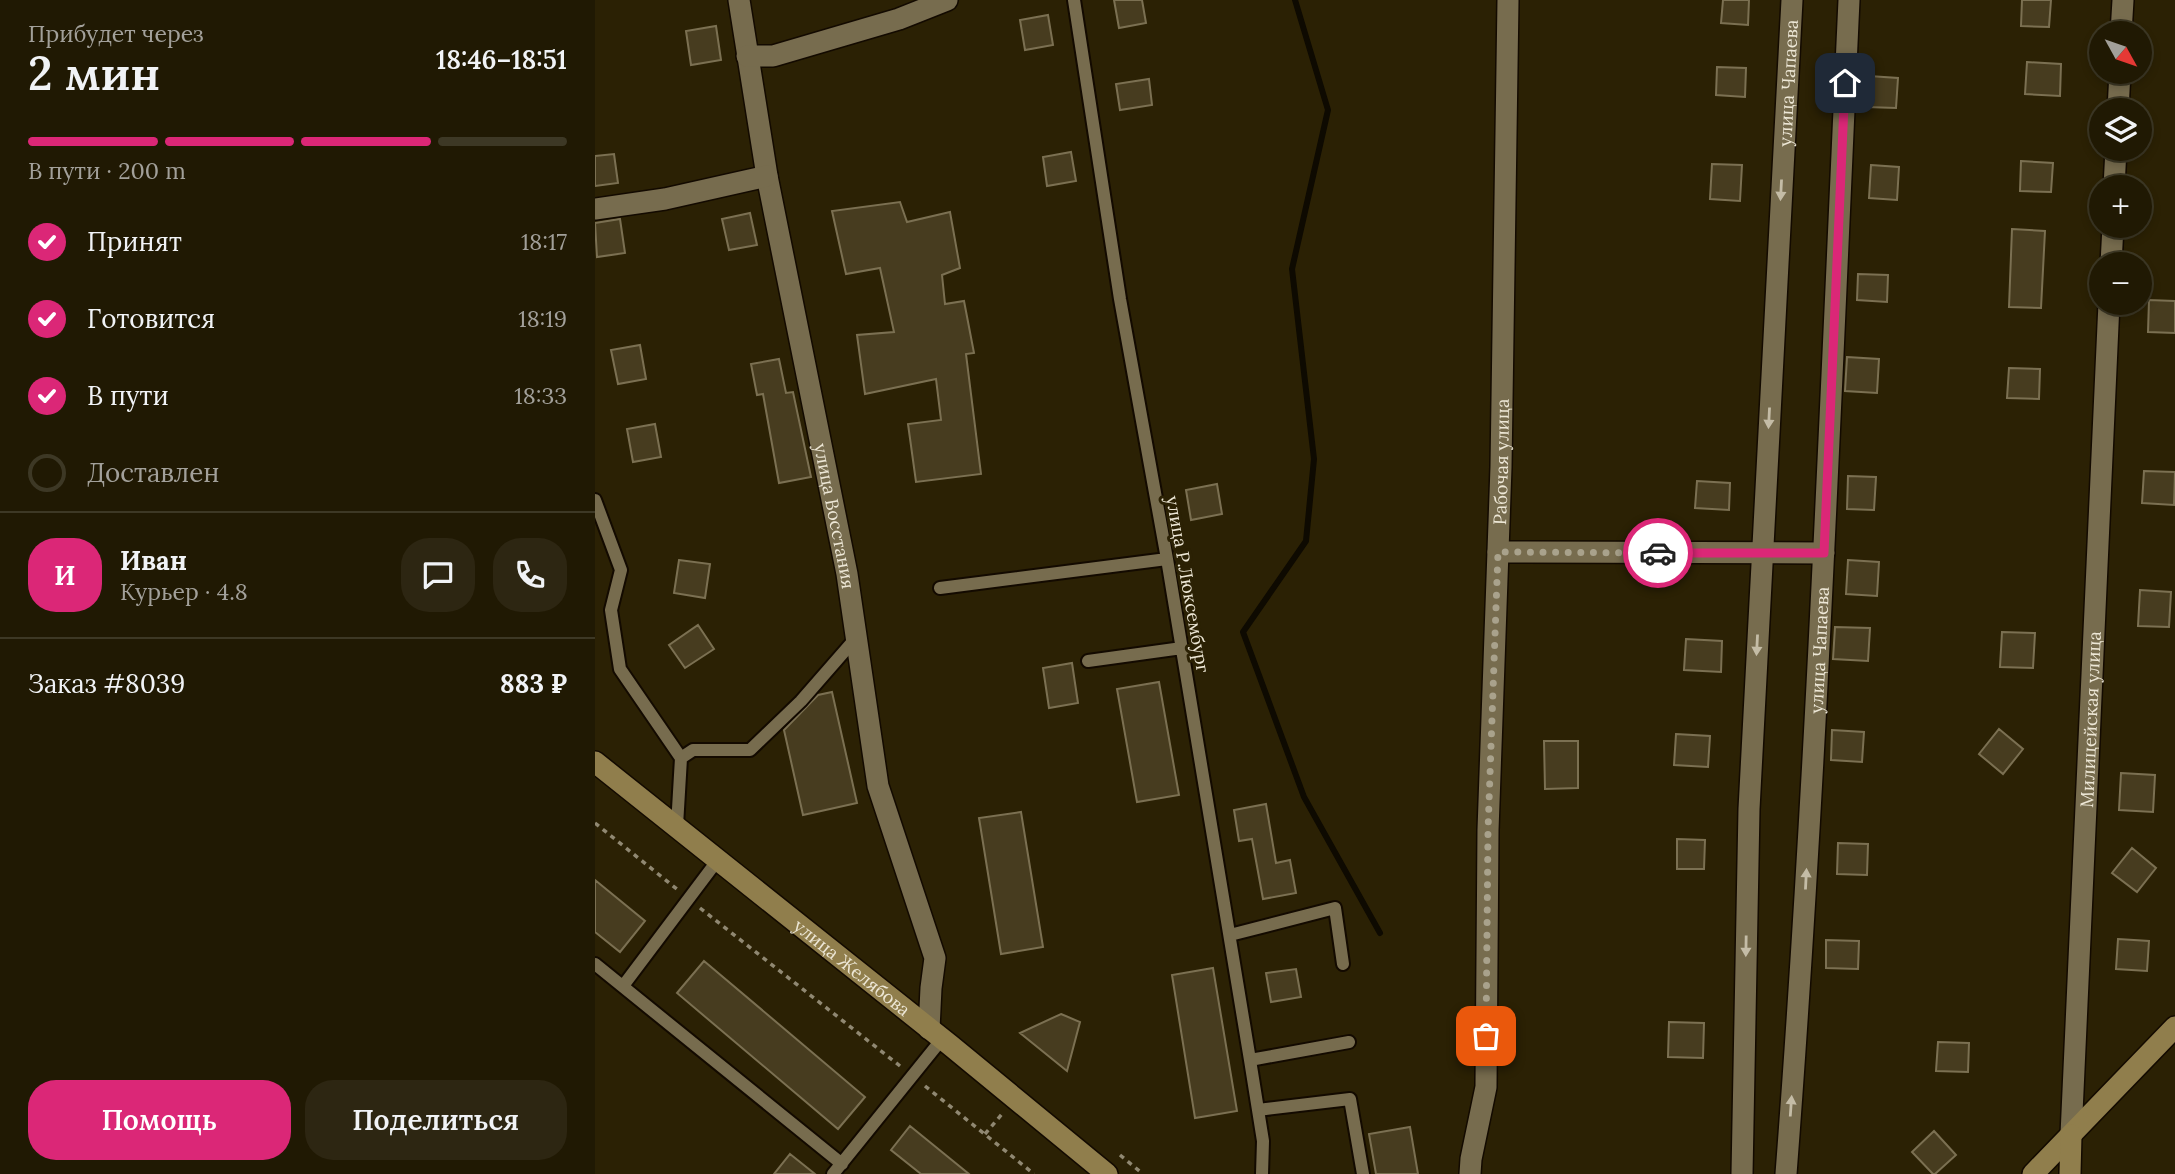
<!DOCTYPE html>
<html lang="ru">
<head>
<meta charset="utf-8">
<style>
	:root { --surface:#201903; --page:#2d2612; --text:#f1f3f6; --muted:#a2a09a; --line:#3d3825; --accent:#db2777 }
	body { margin:0; font-family:Lora,serif; background:var(--page); color:var(--text); height:100vh; display:flex; flex-direction:column; font-size:26px; white-space:nowrap }
	* { box-sizing:border-box; margin:0 }
	p { font-size:23px; color:var(--muted) }
	.icon { flex:none; width:38px; height:38px; fill:none; stroke:currentColor; stroke-width:2; stroke-linecap:round; stroke-linejoin:round }
	.map { position:relative; flex:1; overflow:hidden }
	.sheet { display:flex; flex-direction:column; background:var(--surface); width:595px }
	.sheet>* { flex:none }
	.needle { width:46px; rotate:130deg }
	.controls { position:absolute; left:1494px; top:21px; display:grid; gap:14px }
	.controls a { display:grid; place-items:center; width:63px; height:63px; border-radius:50%; background:var(--surface); box-shadow:0 4px 10px #0003,0 0 0 2px var(--line); font-size:35px }
	.pin { position:absolute; display:grid; place-items:center; width:60px; height:60px; color:#fff; margin:-30px; border-radius:14px; box-shadow:0 4px 10px #0006 }
	.courier { position:absolute; display:grid; place-items:center; width:70px; height:70px; margin:-35px; border:5px solid #db2777; border-radius:50%; background:#fff; color:#222; box-shadow:0 2px 9px #0007 }
	.headline em { font-style:normal; font-weight:600 }
	.headline div { display:flex; flex-direction:column-reverse }
	.headline { display:flex; align-items:center; justify-content:space-between; height:119px; padding:0 28px }
	h1 { font-size:46px; font-weight:600; line-height:52px }
	.bar { display:grid; grid-template-columns:repeat(4,1fr); gap:10px 7px; align-content:center; height:84px; padding:0 28px }
	.bar i { height:9px; border-radius:5px; background:var(--line) }
	.bar .active { background:var(--accent) }
	.bar p { grid-column:span 4 }
	.line { display:flex; align-items:center; gap:18px; padding:0 28px; border-top:2px solid var(--line) }
	.line div { flex:1 }
	.round { display:grid; place-items:center; flex:none; width:74px; height:74px; border-radius:28px; background:var(--page) }
	ol { padding:0 28px; list-style:none }
	li { display:flex; align-items:center; gap:21px; height:77px }
	li p { margin-inline-start:auto }
	li .icon { padding:7px; border-radius:50%; background:var(--accent); color:#fff; stroke-width:4 }
	li:last-child { color:var(--muted) }
	li i { width:38px; height:38px; border:4px solid var(--line); border-radius:50% }
	.button { display:flex; gap:14px; margin-top:auto; padding:14px 28px }
	.button a { flex:1; height:80px; border-radius:28px; background:var(--accent); color:#fff; font-size:28px; font-weight:600; line-height:80px; text-align:center }
	.button a+a { background:var(--page); color:var(--text) }
	main { display:flex; flex:1; min-height:0 }
	.map>svg:first-child { display:block }
</style>
</head>
<body>
<main>
<section class="sheet">
<div class="headline"><div><h1>2 мин</h1><p>Прибудет через</p></div><em>18:46–18:51</em></div>
<div class="bar"><i class="active"></i><i class="active"></i><i class="active"></i><i></i><p>В пути · 200 m</p></div>
<ol>
<li><svg class="icon" aria-label="check" viewBox="0 0 24 24"><path d="M5 12l5 5 9-10"/></svg>Принят<p>18:17</p></li>
<li><svg class="icon" aria-label="check" viewBox="0 0 24 24"><path d="M5 12l5 5 9-10"/></svg>Готовится<p>18:19</p></li>
<li><svg class="icon" aria-label="check" viewBox="0 0 24 24"><path d="M5 12l5 5 9-10"/></svg>В пути<p>18:33</p></li>
<li><i></i>Доставлен</li>
</ol>
<div class="line" style="height:126px"><b class="round" style="background:var(--accent);color:#fff">И</b><div><b>Иван</b><p>Курьер · 4.8</p></div><a class="round"><svg class="icon" aria-label="chat" viewBox="0 0 24 24"><path d="M4 5h16v11H9l-5 4z"/></svg></a><a class="round"><svg class="icon" aria-label="phone" viewBox="0 0 24 24"><path d="M5 4h4l2 5-3 2q2 4 5 5l2-3 5 2v4C11 20 4 13 5 4z"/></svg></a></div>
<div class="line" style="height:91px"><div>Заказ #8039</div><b>883 ₽</b></div>
<div class="button"><a>Помощь</a><a>Поделиться</a></div>
</section>
<div class="map">
<svg width="1580" height="1174" viewBox="0 0 1580 1174">
	<rect width="100%" height="100%" fill="#2b2104"/>
	<g fill="none" stroke-linecap="round" stroke-linejoin="round">
		<path stroke="#0e0a01" stroke-width="6" d="M 700,0 L 733,110 L 697,269 L 719,459 L 711,541 L 648,632 L 709,797 L 785,933"/>
	</g>
	<path fill="#473c1f" stroke="#7b7052" stroke-width="2" d="M 519,0 L 547,0 L 551,23 L 524,28 Z
		M 1128,0 L 1154,0 L 1153,25 L 1126,23 Z
		M 1427,0 L 1456,0 L 1454,27 L 1426,26 Z
		M 453,15 L 458,45 L 430,50 L 425,20 Z
		M 121,26 L 126,60 L 96,65 L 91,31 Z
		M 1432,62 L 1466,64 L 1465,96 L 1430,94 Z
		M 1122,67 L 1151,68 L 1150,97 L 1121,95 Z
		M 1274,76 L 1303,78 L 1301,108 L 1272,107 Z
		M 554,79 L 557,105 L 525,110 L 521,84 Z
		M 476,152 L 481,181 L 452,186 L 448,157 Z
		M 19,154 L 23,183 L 0,186 L 0,156 Z
		M 1426,161 L 1458,163 L 1456,192 L 1425,191 Z
		M 1117,164 L 1147,165 L 1145,201 L 1115,199 Z
		M 1276,165 L 1304,167 L 1302,200 L 1274,198 Z
		M 305,202 L 312,222 L 355,212 L 365,268 L 347,275 L 350,304 L 369,301 L 379,353 L 371,354 L 386,474 L 321,482 L 313,424 L 346,420 L 341,379 L 270,394 L 262,335 L 299,332 L 285,268 L 251,274 L 237,211 Z
		M 155,213 L 162,245 L 134,250 L 127,219 Z
		M 25,219 L 30,253 L 2,257 L 0,223 Z
		M 1417,229 L 1450,231 L 1446,308 L 1414,307 Z
		M 1263,274 L 1293,275 L 1292,302 L 1262,300 Z
		M 1554,300 L 1580,301 L 1580,333 L 1553,332 Z
		M 45,345 L 51,379 L 23,384 L 16,350 Z
		M 1252,357 L 1284,359 L 1282,393 L 1250,391 Z
		M 184,359 L 191,393 L 198,392 L 216,477 L 184,483 L 168,394 L 162,395 L 156,364 Z
		M 1414,368 L 1445,369 L 1444,399 L 1412,398 Z
		M 60,424 L 66,457 L 38,462 L 32,429 Z
		M 1549,471 L 1580,472 L 1579,505 L 1547,503 Z
		M 1253,476 L 1281,477 L 1279,510 L 1252,509 Z
		M 1102,481 L 1135,483 L 1134,510 L 1100,508 Z
		M 622,484 L 627,514 L 596,520 L 591,490 Z
		M 84,560 L 115,564 L 110,598 L 79,593 Z
		M 1253,560 L 1284,562 L 1282,596 L 1251,594 Z
		M 1545,590 L 1576,592 L 1574,627 L 1543,626 Z
		M 103,625 L 119,649 L 90,668 L 74,645 Z
		M 1240,627 L 1275,628 L 1273,661 L 1238,659 Z
		M 1407,632 L 1440,633 L 1438,668 L 1405,667 Z
		M 1091,639 L 1127,641 L 1126,672 L 1089,670 Z
		M 477,663 L 483,703 L 454,708 L 448,668 Z
		M 564,682 L 584,795 L 542,802 L 522,689 Z
		M 237,692 L 262,803 L 208,815 L 189,730 L 223,695 Z
		M 1404,729 L 1428,749 L 1408,774 L 1384,754 Z
		M 1237,730 L 1269,732 L 1267,762 L 1236,760 Z
		M 1081,734 L 1115,736 L 1113,767 L 1079,765 Z
		M 949,741 L 983,741 L 983,788 L 950,789 Z
		M 1526,773 L 1560,775 L 1558,812 L 1524,810 Z
		M 671,804 L 681,863 L 695,860 L 701,893 L 668,899 L 657,839 L 644,841 L 639,810 Z
		M 426,812 L 448,947 L 406,954 L 384,818 Z
		M 1082,839 L 1110,840 L 1109,869 L 1082,869 Z
		M 1243,843 L 1273,844 L 1272,875 L 1242,874 Z
		M 1537,848 L 1561,868 L 1542,892 L 1517,873 Z
		M 0,880 L 50,921 L 25,952 L 0,932 Z
		M 1523,939 L 1554,941 L 1552,971 L 1521,969 Z
		M 1231,940 L 1264,941 L 1263,969 L 1231,968 Z
		M 109,961 L 270,1097 L 243,1129 L 82,993 Z
		M 618,968 L 642,1111 L 600,1118 L 577,975 Z
		M 701,969 L 706,997 L 676,1002 L 671,973 Z
		M 466,1014 L 485,1022 L 472,1071 L 425,1033 Z
		M 1074,1022 L 1109,1023 L 1108,1058 L 1073,1057 Z
		M 1343,1042 L 1374,1043 L 1373,1072 L 1341,1071 Z
		M 315,1126 L 374,1174 L 326,1174 L 296,1150 Z
		M 815,1127 L 823,1174 L 781,1174 L 774,1134 Z
		M 1339,1131 L 1361,1155 L 1340,1174 L 1338,1174 L 1317,1152 Z
		M 195,1154 L 220,1174 L 179,1174 Z"/>
	<g fill="none" stroke-linecap="round" stroke-linejoin="round">
		<defs>
			<path id="lane" d="M 479,0 L 525,299 L 572,559 L 655,1060 L 668,1141 L 667,1174
				M 0,500 L 26,570 L 16,610 L 25,669 L 86,758 L 82,826
				M 345,588 L 572,559
				M 493,661 L 587,648
				M 86,758 L 98,750 L 155,750 L 206,701 L 261,638
				M 635,935 L 740,908 L 748,964
				M 0,964 L 247,1164
				M 28,986 L 122,861
				M 655,1060 L 754,1042
				M 663,1110 L 755,1099 L 768,1174
				M 238,1174 L 347,1039"/>
			<g id="street">
				<path id="s1" d="M 144,0 L 172,176 L 252,574 L 283,786 L 340,958 L 336,988 L 334,1029"/>
				<path d="M 1526,33 L 1528,0"/>
				<path d="M 152,56 L 178,56 L 304,19 L 352,0"/>
				<path d="M 1523,110 L 1525,72"/>
				<path d="M 1519,187 L 1521,149"/>
				<path d="M 0,209 L 70,199 L 172,176"/>
				<path d="M 1516,264 L 1518,226"/>
				<path d="M 903,552 L 1229,553"/>
				<path id="s2" d="M 1476,1135 L 1514,303"/>
				<path id="s3" d="M 875,1174 L 876,1159 L 891,1087 L 893,830 L 906,467 L 913,0"/>
				<path id="s4" d="M 1147,1174 L 1154,809 L 1197,0"/>
				<path id="s5" d="M 1191,1174 C 1221,783 1236,391 1254,0"/>
			</g>
			<g id="secondary">
				<path id="s6" d="M 0,762 L 355,1045 L 512,1174"/>
				<path d="M 1438,1174 L 1580,1027"/>
				<path d="M 1475,1174 L 1476,1135"/>
			</g>
		</defs>
		<use href="#lane" stroke="#130a00" stroke-width="16"/>
		<use href="#street" stroke="#130a00" stroke-width="24"/>
		<use href="#secondary" stroke="#130a00" stroke-width="24"/>
		<path stroke="#908872" stroke-width="3.5" stroke-dasharray="5 5" stroke-linecap="butt" d="M 0,823 L 83,890
			M 105,908 L 305,1066
			M 330,1086 L 439,1174
			M 390,1134 L 407,1114
			M 525,1155 L 548,1174"/>
		<use href="#lane" stroke="#776c4e" stroke-width="12"/>
		<use href="#street" stroke="#776c4e" stroke-width="21"/>
		<use href="#secondary" stroke="#907e4c" stroke-width="21"/>
	</g>
	<defs><path id="oneway-solid" d="M-6-.8H1V-3.2L6.5 0L1 3.2V.8H-6Z" transform="scale(1.75)"/></defs>
	<g fill="#c4bca6">
		<use href="#oneway-solid" transform="translate(1186 190) rotate(93)"/>
		<use href="#oneway-solid" transform="translate(1174 418) rotate(93)"/>
		<use href="#oneway-solid" transform="translate(1162 645) rotate(93)"/>
		<use href="#oneway-solid" transform="translate(1211 879) rotate(-87)"/>
		<use href="#oneway-solid" transform="translate(1151 946) rotate(91)"/>
		<use href="#oneway-solid" transform="translate(1196 1106) rotate(-86)"/>
	</g>
	<g fill="none" stroke-linecap="round" stroke-linejoin="round">
		<path stroke="#a9a28c" stroke-width="7" stroke-dasharray="0 12.6" d="M 891,1036 L 893,830 L 903,552 L 1063,553"/>
		<path stroke="#db2777" stroke-width="9" d="M 1063,553 L 1229,553 L 1250,83"/>
	</g>
	<g text-anchor="middle" dominant-baseline="central" stroke-width="6" stroke-linejoin="round" paint-order="stroke">
		<g font-size="18" fill="#ede7d6" stroke="#2b2104">
			<text stroke="none"><textPath href="#s4" startOffset="1092">улица Чапаева</textPath></text>
			<text stroke="none"><textPath href="#s3" startOffset="714">Рабочая улица</textPath></text>
			<text stroke="none"><textPath href="#s1" startOffset="525">улица Восстания</textPath></text>
			<text transform="translate(593 584) rotate(80)">улица Р.Люксембург</text>
			<text stroke="none"><textPath href="#s5" startOffset="525">улица Чапаева</textPath></text>
			<text stroke="none"><textPath href="#s2" startOffset="416">Милицейская улица</textPath></text>
			<text stroke="none"><textPath href="#s6" startOffset="329">улица Желябова</textPath></text>
		</g>
	</g>
</svg>
<div class="controls">
<a><svg class="needle" viewBox="-14 -14 28 28"><path d="M0-13l5 13h-10z" fill="#e53935"/><path d="M0 13l5-13h-10z" fill="#a2a09a"/></svg></a>
<a><svg class="icon" aria-label="layers" viewBox="0 0 24 24"><path d="M12 4l9 5-9 5-9-5zM3 14l9 5 9-5"/></svg></a>
<a>+</a>
<a>−</a>
</div>
<div class="pin" style="left:891px;top:1036px;background:#ea580c"><svg class="icon" aria-label="bag" viewBox="0 0 24 24"><path d="M5 8h14l-1 12H6zM9 8a3 3 0 0 1 6 0"/></svg></div>
<div class="pin" style="left:1250px;top:83px;background:#1f2937"><svg class="icon" aria-label="home" viewBox="0 0 24 24"><path d="M3 11l9-7 9 7M6 9v11h12V9"/></svg></div>
<div class="courier" style="left:1063px;top:553px"><svg class="icon" aria-label="car" viewBox="0 0 24 24"><path d="M5 17H2v-5l4-1 3-4h7l3 4 3 1v5h-3M9 17h6M6 11h13"/><circle cx="7" cy="17" r="2"/><circle cx="17" cy="17" r="2"/></svg></div>
</div>
</main>
</body>
</html>
